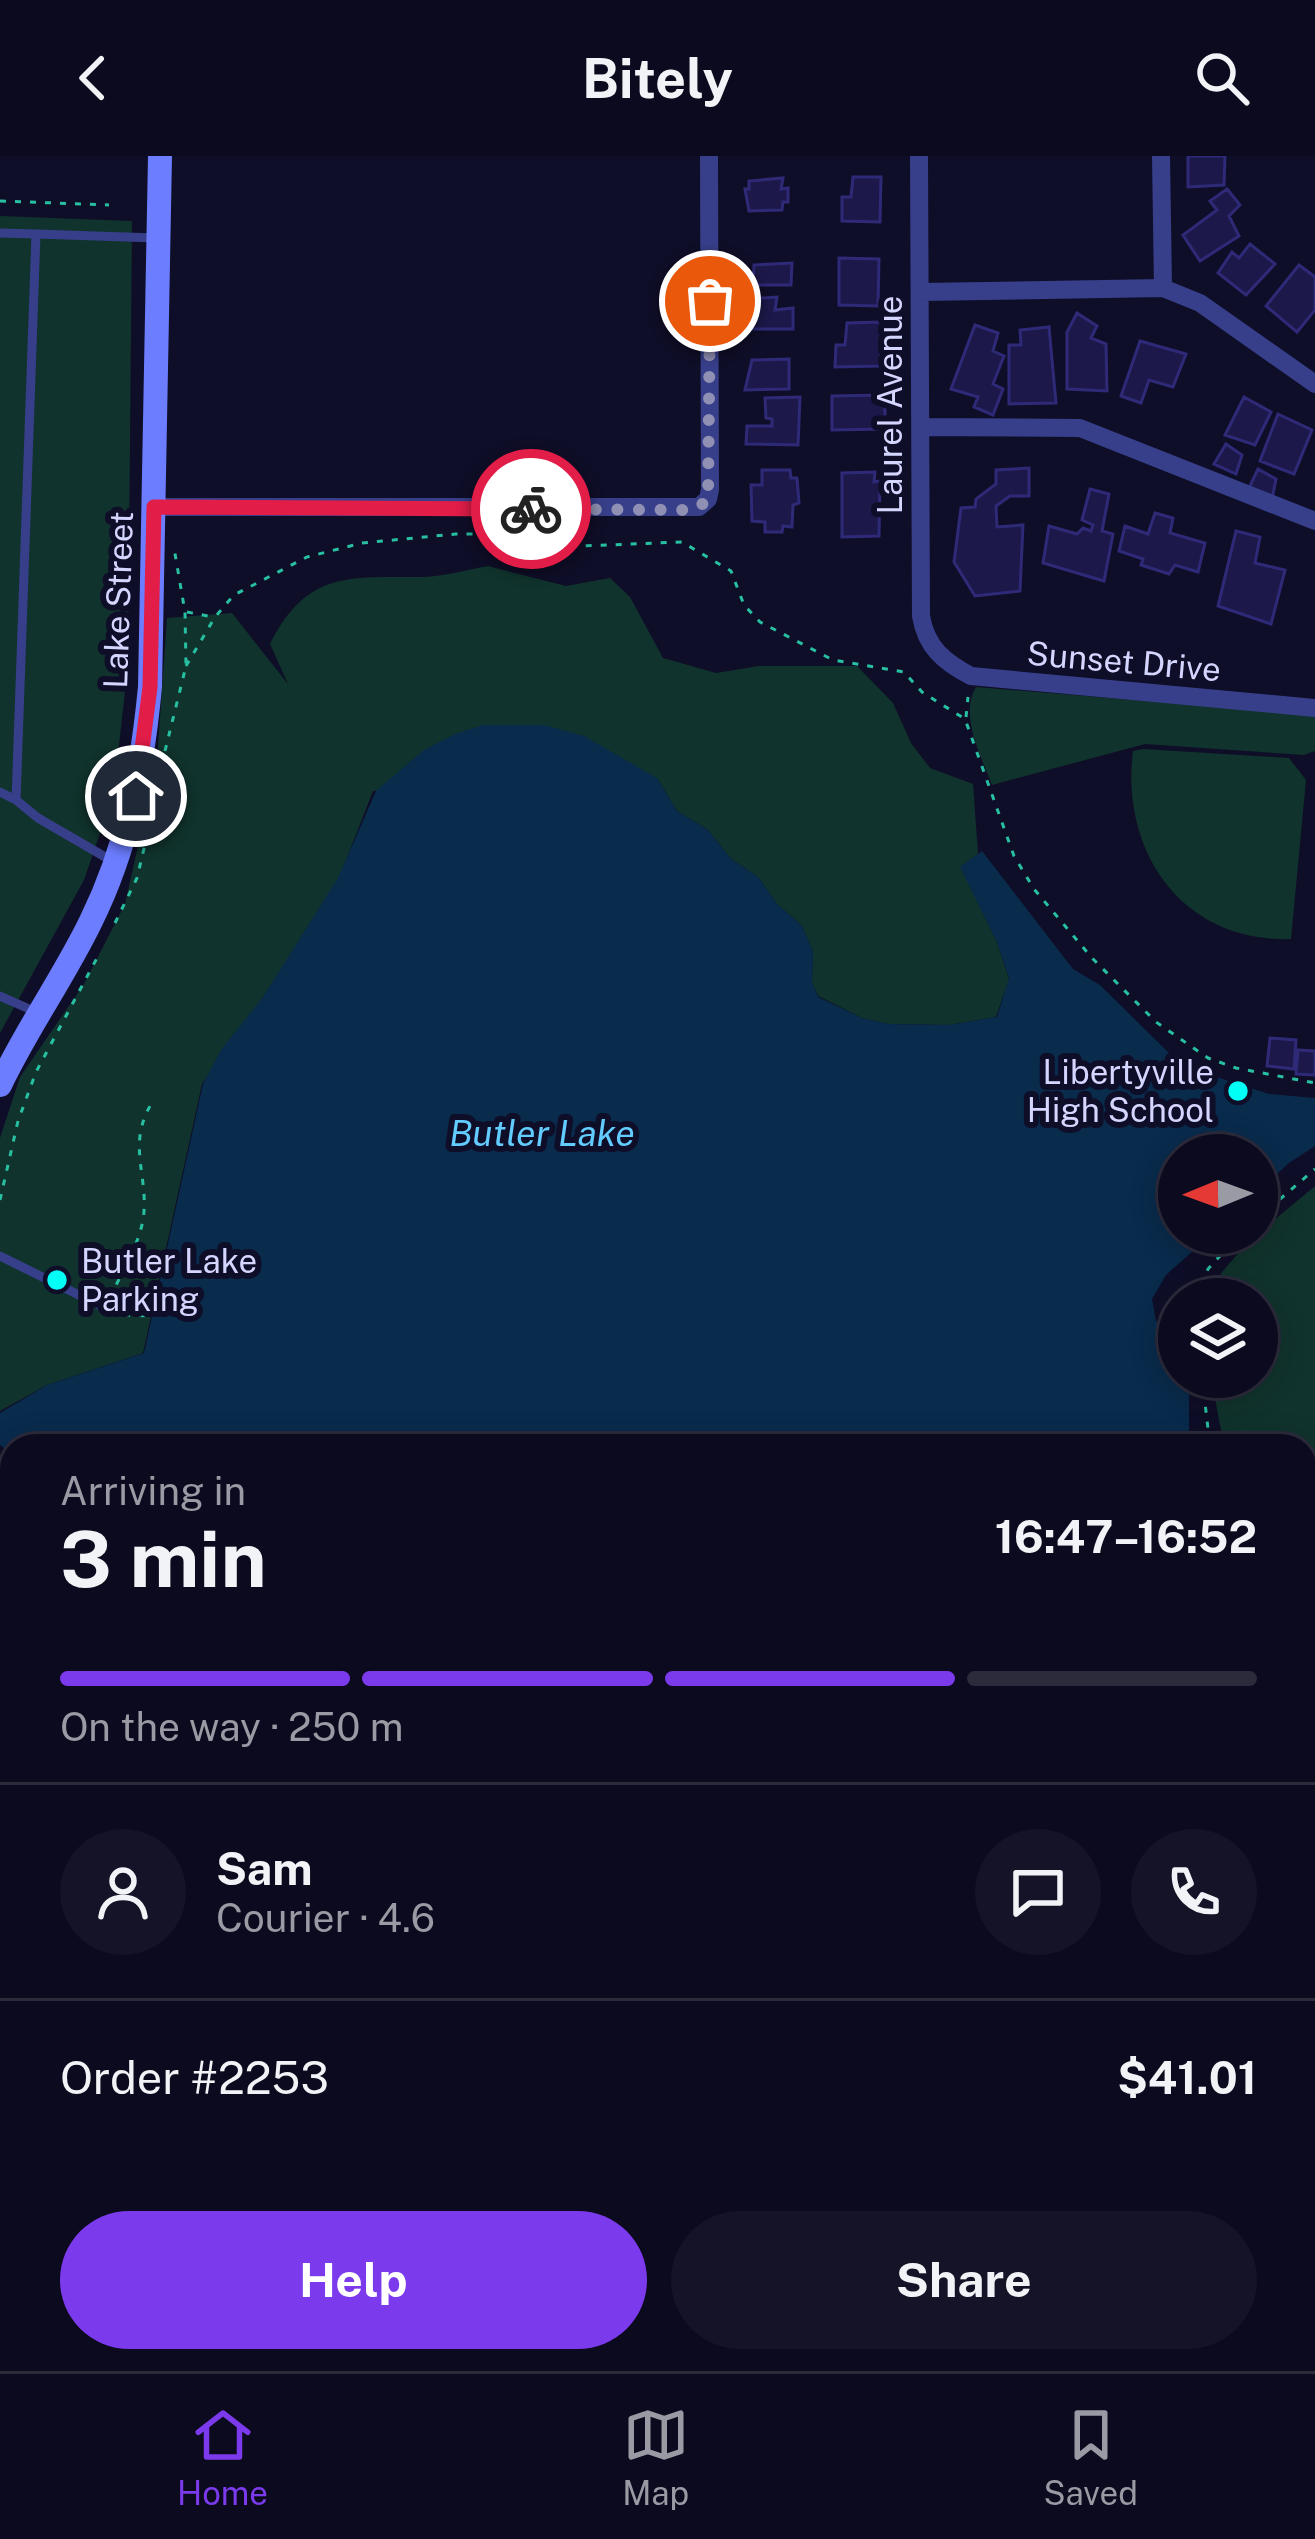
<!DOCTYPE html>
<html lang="en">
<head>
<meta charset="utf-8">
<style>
	:root { --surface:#0b0a1e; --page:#141327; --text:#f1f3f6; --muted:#9a9aa4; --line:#2b2b3c; --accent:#7c3aed }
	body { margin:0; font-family:"Public Sans",sans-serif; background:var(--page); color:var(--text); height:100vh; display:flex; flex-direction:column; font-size:45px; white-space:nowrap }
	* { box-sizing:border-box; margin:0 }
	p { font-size:39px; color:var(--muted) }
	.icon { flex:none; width:66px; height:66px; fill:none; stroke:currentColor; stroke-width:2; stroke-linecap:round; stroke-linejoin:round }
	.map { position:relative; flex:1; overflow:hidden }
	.sheet { position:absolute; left:0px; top:1278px; width:1317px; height:939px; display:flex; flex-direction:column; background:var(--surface); border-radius:36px 36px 0 0; box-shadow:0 6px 30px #0003,0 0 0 3px var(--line) }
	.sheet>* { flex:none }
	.needle { width:78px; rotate:269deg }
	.controls { position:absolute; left:1158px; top:978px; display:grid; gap:24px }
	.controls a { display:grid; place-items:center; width:120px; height:120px; border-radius:50%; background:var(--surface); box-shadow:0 6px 30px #0003,0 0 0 3px var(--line); font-size:60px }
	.pin { position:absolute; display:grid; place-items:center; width:102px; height:102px; color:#fff; margin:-51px; border:6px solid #fff; border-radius:50%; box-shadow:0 3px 12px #0007 }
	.courier { position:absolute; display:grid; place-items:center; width:120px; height:120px; margin:-60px; border:9px solid #e11d48; border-radius:50%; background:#fff; color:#222; box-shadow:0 3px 15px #0007 }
	.headline em { font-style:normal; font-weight:700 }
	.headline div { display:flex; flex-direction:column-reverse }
	.headline { display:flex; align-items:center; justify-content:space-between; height:204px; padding:0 60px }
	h1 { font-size:78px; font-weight:700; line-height:90px }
	.bar { display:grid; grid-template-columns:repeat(4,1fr); gap:18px 12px; align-content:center; height:144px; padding:0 60px }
	.bar i { height:15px; border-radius:9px; background:var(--line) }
	.bar .current { background:var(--accent) }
	.bar p { grid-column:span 4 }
	.line { display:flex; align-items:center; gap:30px; padding:0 60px; border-top:3px solid var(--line) }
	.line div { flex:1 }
	.round { display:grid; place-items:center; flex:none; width:126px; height:126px; border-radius:63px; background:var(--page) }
	.action { display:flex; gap:24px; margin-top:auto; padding:24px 60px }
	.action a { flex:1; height:138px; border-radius:72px; background:var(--accent); color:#fff; font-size:48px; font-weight:700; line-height:138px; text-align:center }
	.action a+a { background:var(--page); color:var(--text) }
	header { display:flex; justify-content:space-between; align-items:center; height:156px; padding:0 60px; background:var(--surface); font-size:54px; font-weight:700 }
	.menu { display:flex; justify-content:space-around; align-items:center; height:168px; border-top:3px solid var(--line); background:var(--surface); font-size:33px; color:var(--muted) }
	.menu a { display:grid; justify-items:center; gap:6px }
	.menu .current { color:var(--accent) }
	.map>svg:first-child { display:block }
</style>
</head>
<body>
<header><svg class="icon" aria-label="back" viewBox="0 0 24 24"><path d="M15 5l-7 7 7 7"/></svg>Bitely<svg class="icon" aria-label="search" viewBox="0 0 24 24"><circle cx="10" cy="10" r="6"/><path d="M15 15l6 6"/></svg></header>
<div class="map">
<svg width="1315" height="2215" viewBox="0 0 1315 2215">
	<rect width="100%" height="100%" fill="#0f0e28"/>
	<path fill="#11332d" d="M 0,60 L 132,65 L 128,509 L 118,598 L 108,654 L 84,724 L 0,877 Z
		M 488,410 L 566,430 L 610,422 L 630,441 L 663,502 L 716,517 L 759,510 L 857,510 L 893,547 L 911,587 L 930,612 L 973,628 L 978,698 L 961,711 L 997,786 L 1009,823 L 996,861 L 949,869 L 888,868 L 862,862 L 818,840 L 812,826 L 813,796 L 802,770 L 777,748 L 758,721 L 731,703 L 708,674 L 677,655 L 657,622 L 373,635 L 339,722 L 264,840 L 202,928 L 143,1197 L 47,1229 L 0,1255 L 0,982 L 20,921 L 84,828 L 125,748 L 157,605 L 167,462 L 232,457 L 288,528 L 270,488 C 308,413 351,422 423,421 C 444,420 467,414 488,410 Z
		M 976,531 L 1315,559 L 1315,595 L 1304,599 L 1145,588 L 992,629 C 981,600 959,559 976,531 Z
		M 1143,593 L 1289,602 L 1306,624 L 1291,783 C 1183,787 1120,696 1133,595 Z
		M 1315,1030 L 1315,1389 L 1305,1391 L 1305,1290 L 1224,1290 L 1211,1221 L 1257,1221 L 1257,1143 L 1208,1143 C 1216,1107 1286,1055 1315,1030 Z
		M 0,1427 L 12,1458 L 12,1605 L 0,1605 Z
		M 1305,1891 L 1315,1897 L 1315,2043 L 1305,2043 Z"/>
	<path fill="#092b4c" d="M 483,569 L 544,569 L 584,580 L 657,622 L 677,655 L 708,674 L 731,703 L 758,721 L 777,748 L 802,770 L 813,796 L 812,826 L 818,841 L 862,862 L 888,868 L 949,869 L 997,861 L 1009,822 L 997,786 L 960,711 L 982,695 L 1073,813 L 1100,829 L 1169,897 L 1198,915 L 1269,938 L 1315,942 L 1315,990 L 1289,1007 L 1257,1036 L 1257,999 L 1179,999 L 1179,1077 L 1213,1077 L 1166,1119 L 1152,1143 L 1156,1165 L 1179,1191 L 1179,1221 L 1189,1221 L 1189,1290 L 12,1290 L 12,1298 L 0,1289 L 0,1257 L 47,1229 L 144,1197 L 203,928 L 221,894 L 263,841 L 338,722 L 376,635 L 424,594 L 455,578 Z
		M 1315,1674 L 1315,1897 L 1313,1898 L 1305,1891 L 1305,1708 Z
		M 436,2205 L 1062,2205 L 1062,2215 L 443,2215 Z"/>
	<path fill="#1c194a" stroke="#2f2a78" stroke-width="3" d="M 1188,0 L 1225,0 L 1224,29 L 1188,31 Z
		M 853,21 L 881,21 L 880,66 L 842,65 L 842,41 L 851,41 Z
		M 783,22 L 781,33 L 788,32 L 788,46 L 783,46 L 782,54 L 749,55 L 745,33 L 749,33 L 749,25 Z
		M 1227,33 L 1240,49 L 1229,60 L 1239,80 L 1200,105 L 1183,79 L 1217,54 L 1210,45 Z
		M 1250,88 L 1275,108 L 1246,139 L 1218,117 L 1232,96 L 1239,102 Z
		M 839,102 L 879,103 L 878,150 L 839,149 Z
		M 792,107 L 791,129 L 753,129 L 754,109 Z
		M 1299,109 L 1315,121 L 1315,154 L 1297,176 L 1266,150 Z
		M 777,141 L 775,154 L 793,152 L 793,173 L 747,173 L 747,143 Z
		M 1077,157 L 1097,170 L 1091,182 L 1106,188 L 1107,235 L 1067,233 L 1067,176 Z
		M 881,166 L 881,210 L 835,211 L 836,189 L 845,189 L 847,167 Z
		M 975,169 L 998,177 L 993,195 L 1004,200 L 993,228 L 1003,233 L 993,259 L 974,251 L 978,241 L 951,233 Z
		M 1049,171 L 1056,247 L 1009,248 L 1009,189 L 1021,189 L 1020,174 Z
		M 1140,185 L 1186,198 L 1173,231 L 1149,224 L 1141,247 L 1121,240 Z
		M 789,203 L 789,233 L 745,234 L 752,204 Z
		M 885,239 L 885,273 L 832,274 L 832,240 Z
		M 800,241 L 798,289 L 746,288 L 747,270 L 772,270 L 772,263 L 766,262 L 765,242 Z
		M 1244,241 L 1271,256 L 1255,289 L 1225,279 Z
		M 1278,258 L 1312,274 L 1294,318 L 1260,305 Z
		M 1226,288 L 1242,299 L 1236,318 L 1214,308 Z
		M 1029,312 L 1029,340 L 1010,340 L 996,350 L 997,371 L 1023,369 L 1020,435 L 975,440 L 954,406 L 961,352 L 975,351 L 976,343 L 996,328 L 996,314 Z
		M 1258,313 L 1276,323 L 1272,343 L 1248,334 Z
		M 762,314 L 790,314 L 791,322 L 797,322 L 799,347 L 793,349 L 792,371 L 783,370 L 782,376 L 765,376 L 765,366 L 752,365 L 751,329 L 762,329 Z
		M 875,316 L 874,326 L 880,325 L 879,380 L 842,381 L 842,317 Z
		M 1090,333 L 1109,338 L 1102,375 L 1113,378 L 1104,425 L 1043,407 L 1049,370 L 1077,378 L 1083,372 L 1091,375 L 1093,369 L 1082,364 Z
		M 1155,357 L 1173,362 L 1170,377 L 1205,387 L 1198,416 L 1175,409 L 1169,418 L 1141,409 L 1143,403 L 1119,395 L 1125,370 L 1148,378 Z
		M 1236,375 L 1260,381 L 1255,407 L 1285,414 L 1271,468 L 1218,450 Z
		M 1270,882 L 1296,884 L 1294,913 L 1267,910 Z
		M 1298,894 L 1315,895 L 1315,919 L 1296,918 Z
		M 3,1829 L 12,1829 L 12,1887 L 0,1887 Z
		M 12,1958 L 12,2004 L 5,2004 L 0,1959 Z"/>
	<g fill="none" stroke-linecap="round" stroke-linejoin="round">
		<path stroke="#28c0a2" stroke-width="3" stroke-dasharray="6 9" stroke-linecap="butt" d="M 0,45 L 109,49
			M 187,456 L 213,461
			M 186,510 L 215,461 L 234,439 L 307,401 L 362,387 L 456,378 L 492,378 L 581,390 L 682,386 L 731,415 L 744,449 L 760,466 L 833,504 L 904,516 L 922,536 L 965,563 L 1014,700 L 1034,733 L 1092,802 L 1156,866 L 1208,902 L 1236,912 L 1315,927
			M 966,561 L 968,541
			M 165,595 L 186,510 L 185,456 L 174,392
			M 115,767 L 137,722 L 151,663
			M 0,1044 L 18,965 L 36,916 L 97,802
			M 1257,1063 L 1315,1013
			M 110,1142 C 121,1117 138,1091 143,1064 C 150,1020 125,989 153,945
			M 1197,1143 L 1208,1113 L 1241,1077
			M 124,1159 L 150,1160
			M 1202,1221 L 1210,1290
			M 0,1327 L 12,1353
			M 1305,1429 L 1315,1440
			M 219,2205 L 223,2215"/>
		<path stroke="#373f8a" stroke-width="9" d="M 0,77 L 36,78
			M 0,636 L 16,644
			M 112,705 L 38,662 L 16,644 L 36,78 L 156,82
			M 0,840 L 36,856
			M 0,1100 L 109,1154"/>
		<path stroke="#373f8a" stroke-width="18" d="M 919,0 L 921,460 C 926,491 944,506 971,520 L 1315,552
			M 1161,0 L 1163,132
			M 920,136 L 1163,132 L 1200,147 L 1315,228
			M 920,271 L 1080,272 L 1315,365
			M 154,351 L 699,351 L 708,343 L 710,334 L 709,0
			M 0,1761 L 12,1762"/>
		<path stroke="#6c7dff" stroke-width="24" d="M 0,929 C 27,872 64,821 91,765 C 128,690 142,614 150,531 L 160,0
			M 0,1382 L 12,1412
			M 194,2205 L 198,2215"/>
	</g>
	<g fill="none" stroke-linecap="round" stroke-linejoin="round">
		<path stroke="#9090b4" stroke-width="12" stroke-dasharray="0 21.6" d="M 531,353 L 682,354 L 699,351 L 708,343 L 710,145"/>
		<path stroke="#e11d48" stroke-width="15" d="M 136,640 L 150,531 L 154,351 L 531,353"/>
	</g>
	<g fill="#01fff6" stroke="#0f0e28" stroke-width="4.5">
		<circle cx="1238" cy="935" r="12"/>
		<circle cx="57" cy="1124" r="12"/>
	</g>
	<g text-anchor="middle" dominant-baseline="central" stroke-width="12" stroke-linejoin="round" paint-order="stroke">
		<g font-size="33" fill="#d5d6ff" stroke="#0f0e28">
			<text transform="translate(890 249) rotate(-90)">Laurel Avenue</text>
			<text transform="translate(118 444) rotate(-88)">Lake Street</text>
			<text transform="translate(1124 505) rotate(5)">Sunset Drive</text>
		</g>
		<g font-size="33" fill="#d5d6ff" stroke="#0f0e28" text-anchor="end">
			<text x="1214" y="916">Libertyville<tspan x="1214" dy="38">High School</tspan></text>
			<text x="81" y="1105" text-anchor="start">Butler Lake<tspan x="81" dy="38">Parking</tspan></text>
		</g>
		<g font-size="36" font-style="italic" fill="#63ccff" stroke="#0f0e28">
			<text x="542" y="977">Butler Lake</text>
		</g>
	</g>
</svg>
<div class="controls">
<a><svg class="needle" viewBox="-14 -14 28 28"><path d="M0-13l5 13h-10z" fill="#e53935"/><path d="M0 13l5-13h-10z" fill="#9a9aa4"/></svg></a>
<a><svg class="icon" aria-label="layers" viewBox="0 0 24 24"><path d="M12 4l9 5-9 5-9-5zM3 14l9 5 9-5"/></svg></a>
</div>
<div class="pin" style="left:710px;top:145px;background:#ea580c"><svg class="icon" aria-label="bag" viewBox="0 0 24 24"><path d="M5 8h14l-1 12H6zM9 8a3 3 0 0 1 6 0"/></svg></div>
<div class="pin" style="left:136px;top:640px;background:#1f2937"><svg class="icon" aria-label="home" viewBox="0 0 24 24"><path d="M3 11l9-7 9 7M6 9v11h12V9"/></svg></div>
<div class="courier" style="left:531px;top:353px"><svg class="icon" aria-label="bike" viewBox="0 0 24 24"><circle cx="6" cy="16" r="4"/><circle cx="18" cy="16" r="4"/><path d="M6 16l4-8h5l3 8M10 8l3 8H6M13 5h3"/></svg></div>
<section class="sheet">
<div class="headline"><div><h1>3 min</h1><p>Arriving in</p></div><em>16:47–16:52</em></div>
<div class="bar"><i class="current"></i><i class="current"></i><i class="current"></i><i></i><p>On the way · 250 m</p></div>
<div class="line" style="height:216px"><a class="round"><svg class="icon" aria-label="person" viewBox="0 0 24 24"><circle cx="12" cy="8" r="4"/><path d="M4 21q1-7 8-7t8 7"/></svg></a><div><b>Sam</b><p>Courier · 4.6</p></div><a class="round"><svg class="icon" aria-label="chat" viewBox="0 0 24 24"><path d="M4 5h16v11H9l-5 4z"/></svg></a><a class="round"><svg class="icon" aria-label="phone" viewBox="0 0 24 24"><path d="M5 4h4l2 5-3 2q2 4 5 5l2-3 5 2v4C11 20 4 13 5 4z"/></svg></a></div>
<div class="line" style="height:156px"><div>Order #2253</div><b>$41.01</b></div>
<div class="action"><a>Help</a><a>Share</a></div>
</section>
</div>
<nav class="menu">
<a class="current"><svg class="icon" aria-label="home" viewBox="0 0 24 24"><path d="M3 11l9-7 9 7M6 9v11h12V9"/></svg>Home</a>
<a><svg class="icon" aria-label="map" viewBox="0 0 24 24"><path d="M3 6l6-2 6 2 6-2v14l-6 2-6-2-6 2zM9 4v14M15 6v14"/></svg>Map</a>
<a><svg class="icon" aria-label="saved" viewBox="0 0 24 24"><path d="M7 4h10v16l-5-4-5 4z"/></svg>Saved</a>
</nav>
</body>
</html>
